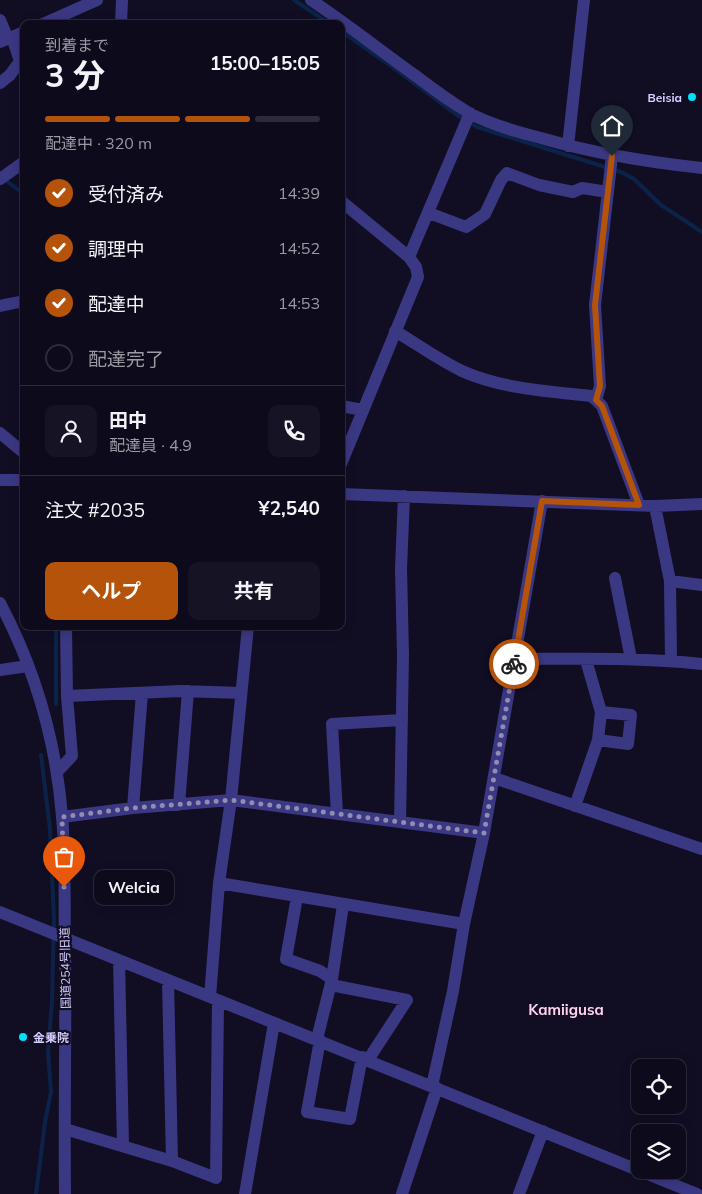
<!DOCTYPE html>
<html lang="ja">
<head>
<meta charset="utf-8">
<style>
	:root { --surface:#0d0a1b; --page:#161324; --text:#f1f3f6; --muted:#9a9aa3; --line:#2d2b3a; --accent:#b45309 }
	body { margin:0; font-family:Mulish,"Noto Sans JP",sans-serif; background:var(--page); color:var(--text); height:100vh; display:flex; flex-direction:column; font-size:19px; white-space:nowrap }
	* { box-sizing:border-box; margin:0 }
	p { font-size:16px; color:var(--muted) }
	.icon { flex:none; width:28px; height:28px; fill:none; stroke:currentColor; stroke-width:2; stroke-linecap:round; stroke-linejoin:round }
	.map { position:relative; flex:1; overflow:hidden }
	.sheet { position:absolute; left:20px; top:20px; width:325px; height:610px; display:flex; flex-direction:column; background:var(--surface); border-radius:10px; box-shadow:0 2px 12px #0003,0 0 0 1px var(--line) }
	.sheet>* { flex:none }
	.fabs { position:absolute; left:631px; top:1059px; display:grid; gap:10px }
	.fabs a { display:grid; place-items:center; width:55px; height:55px; border-radius:10px; background:var(--surface); box-shadow:0 2px 12px #0003,0 0 0 1px var(--line); font-size:25px }
	.pin { position:absolute; display:grid; place-items:center; width:42px; height:42px; color:#fff; margin:-51px -21px; border-radius:50% 50% 50% 0; rotate:-45deg; box-shadow:0 0 5px #0007 }
	.pin .icon { rotate:45deg }
	.courier { position:absolute; display:grid; place-items:center; width:50px; height:50px; margin:-25px; border:4px solid #b45309; border-radius:50%; background:#fff; color:#222; box-shadow:0 1px 6px #0007 }
	.bubble { position:absolute; height:35px; border-radius:10px; background:var(--surface); box-shadow:0 2px 12px #0003,0 0 0 1px var(--line); font-size:16px; font-weight:700; line-height:35px; text-align:center }
	.overview em { font-style:normal; font-weight:700 }
	.overview div { display:flex; flex-direction:column-reverse }
	.overview { display:flex; align-items:center; justify-content:space-between; height:85px; padding:0 25px }
	h1 { font-size:32px; font-weight:700; line-height:38px }
	.bar { display:grid; grid-template-columns:repeat(4,1fr); gap:8px 5px; align-content:center; height:60px; padding:0 25px }
	.bar i { height:6px; border-radius:4px; background:var(--line) }
	.bar .active { background:var(--accent) }
	.bar p { grid-column:span 4 }
	.line { display:flex; align-items:center; gap:12px; padding:0 25px; border-top:1px solid var(--line) }
	.line div { flex:1 }
	.round { display:grid; place-items:center; flex:none; width:52px; height:52px; border-radius:10px; background:var(--page) }
	ol { padding:0 25px; list-style:none }
	li { display:flex; align-items:center; gap:15px; height:55px }
	li p { margin-inline-start:auto }
	li .icon { padding:5px; border-radius:50%; background:var(--accent); color:#fff; stroke-width:4 }
	li:last-child { color:var(--muted) }
	li i { width:28px; height:28px; border:2px solid var(--line); border-radius:50% }
	.action { display:flex; gap:10px; margin-top:auto; padding:10px 25px }
	.action a { flex:1; height:58px; border-radius:10px; background:var(--accent); color:#fff; font-size:20px; font-weight:700; line-height:58px; text-align:center }
	.action a+a { background:var(--page); color:var(--text) }
	.map>svg:first-child { display:block }
</style>
</head>
<body>
<div class="map">
<svg width="702" height="1194" viewBox="0 0 702 1194">
	<rect width="100%" height="100%" fill="#110e24"/>
	<g fill="none" stroke-linecap="round" stroke-linejoin="round">
		<path stroke="#0c2349" stroke-width="4" d="M 294,0 L 330,24
			M 341,31 L 387,63 L 457,115 L 477,127 L 621,172 L 634,179 L 661,205 L 702,232
			M 8,182 L 21,192 L 24,202
			M 56,704 L 56,626
			M 36,1194 L 45,1122 L 51,1092 L 48,1052 L 52,1001 L 54,919 L 50,829 L 41,755"/>
		<path stroke="#3b3883" stroke-width="12" d="M 311,0 C 347,24 381,51 416,76 C 433,89 451,102 469,113 C 491,125 517,132 541,138 C 596,154 646,162 702,168
			M 0,20 L 8,39
			M 121,24 L 122,0
			M 0,83 L 10,75 L 20,61 L 12,37
			M 568,146 L 584,0
			M 612,156 L 595,305 L 600,386 L 596,400 L 602,406 L 639,505
			M 0,179 L 24,162
			M 341,201 L 409,257 L 416,267 L 418,277 L 341,464
			M 429,213 L 466,227 L 485,214 L 501,180 L 507,173 L 539,185 L 573,192 L 582,188 L 608,192
			M 409,257 L 470,113
			M 0,306 L 24,301
			M 395,331 C 417,344 439,360 462,371 C 502,389 547,391 591,396 L 596,400
			M 341,406 L 363,410
			M 0,433 L 24,453
			M 0,480 L 24,480
			M 341,494 L 655,506 L 702,504
			M 655,506 L 670,581 L 671,661
			M 615,578 L 631,659
			M 670,581 L 702,585
			M 515,659 C 577,659 640,657 702,664
			M 0,670 L 28,666
			M 67,696 L 181,691 L 241,693
			M 598,740 L 628,744 L 631,715 L 601,712
			M 57,772 L 72,756 L 67,696 L 66,626
			M 494,778 L 702,849
			M 179,805 L 188,691
			M 575,806 L 598,740 L 601,712 L 586,660
			M 133,808 L 142,693
			M 337,814 L 332,724 L 402,720
			M 62,817 L 133,808 L 231,800 L 484,833
			M 400,822 L 403,655 L 401,569 L 404,496
			M 219,883 L 464,924
			M 297,897 L 286,959 L 320,971 L 332,979
			M 0,912 L 697,1194
			M 119,960 L 123,1146
			M 168,980 L 172,1161
			M 331,985 L 407,1000 L 368,1060
			M 210,997 L 219,883 L 231,800 L 248,626
			M 317,1039 L 332,979 L 343,905
			M 320,1040 L 307,1112 L 350,1119 L 362,1057
			M 432,1086 L 453,991 L 464,924 L 484,833 L 542,501
			M 65,1129 L 172,1161 L 216,1178 L 218,1001
			M 245,1194 L 274,1023
			M 402,1194 L 437,1088
			M 519,1194 L 543,1131"/>
		<path stroke="#3b3883" stroke-width="12" d="M 43,24 L 97,0
			M 0,42 L 24,32
			M 0,603 C 35,669 56,742 62,816 C 66,860 64,904 65,948 C 66,1030 64,1112 65,1194"/>
	</g>
	<g fill="none" stroke-linecap="round" stroke-linejoin="round">
		<path stroke="#908cb2" stroke-width="5" stroke-dasharray="0 9" d="M 64,887 L 62,817 L 133,808 L 231,800 L 484,833 L 514,664"/>
		<path stroke="#b45309" stroke-width="6" d="M 514,664 L 542,501 L 639,505 L 602,406 L 596,400 L 600,386 L 595,305 L 612,156"/>
	</g>
	<g fill="#00e2fb" stroke="#110e24" stroke-width="2">
		<circle cx="692" cy="97" r="5"/>
		<circle cx="23" cy="1037" r="5"/>
	</g>
	<g text-anchor="middle" dominant-baseline="central" stroke-width="4.5" stroke-linejoin="round" paint-order="stroke">
		<g font-size="12" font-weight="bold" fill="#d5d0ff" stroke="#110e24" text-anchor="end">
			<text x="682" y="97">Beisia</text>
			<text x="33" y="1037" text-anchor="start">金乗院</text>
		</g>
		<g font-size="12" fill="#d5d0ff" stroke="#110e24">
			<text transform="translate(65 968) rotate(-91)">国道254号旧道</text>
		</g>
		<g font-size="15" font-weight="bold" fill="#ffd2ef" stroke="#110e24">
			<text x="566" y="1009">Kamiigusa</text>
		</g>
	</g>
</svg>
<div class="fabs">
<a><svg class="icon" aria-label="locate" viewBox="0 0 24 24"><circle cx="12" cy="12" r="6"/><path d="M12 2v4M12 18v4M2 12h4M18 12h4"/></svg></a>
<a><svg class="icon" aria-label="layers" viewBox="0 0 24 24"><path d="M12 4l9 5-9 5-9-5zM3 14l9 5 9-5"/></svg></a>
</div>
<div class="pin" style="left:64px;top:887px;background:#ea580c"><svg class="icon" aria-label="bag" viewBox="0 0 24 24"><path d="M5 8h14l-1 12H6zM9 8a3 3 0 0 1 6 0"/></svg></div>
<div class="pin" style="left:612px;top:156px;background:#1f2937"><svg class="icon" aria-label="home" viewBox="0 0 24 24"><path d="M3 11l9-7 9 7M6 9v11h12V9"/></svg></div>
<div class="courier" style="left:514px;top:664px"><svg class="icon" aria-label="bike" viewBox="0 0 24 24"><circle cx="6" cy="16" r="4"/><circle cx="18" cy="16" r="4"/><path d="M6 16l4-8h5l3 8M10 8l3 8H6M13 5h3"/></svg></div>
<div class="bubble" style="left:94px;top:870px;width:80px">Welcia</div>
<section class="sheet">
<div class="overview"><div><h1>3 分</h1><p>到着まで</p></div><em>15:00–15:05</em></div>
<div class="bar"><i class="active"></i><i class="active"></i><i class="active"></i><i></i><p>配達中 · 320 m</p></div>
<ol>
<li><svg class="icon" aria-label="check" viewBox="0 0 24 24"><path d="M5 12l5 5 9-10"/></svg>受付済み<p>14:39</p></li>
<li><svg class="icon" aria-label="check" viewBox="0 0 24 24"><path d="M5 12l5 5 9-10"/></svg>調理中<p>14:52</p></li>
<li><svg class="icon" aria-label="check" viewBox="0 0 24 24"><path d="M5 12l5 5 9-10"/></svg>配達中<p>14:53</p></li>
<li><i></i>配達完了</li>
</ol>
<div class="line" style="height:90px"><a class="round"><svg class="icon" aria-label="person" viewBox="0 0 24 24"><circle cx="12" cy="8" r="4"/><path d="M4 21q1-7 8-7t8 7"/></svg></a><div><b>田中</b><p>配達員 · 4.9</p></div><a class="round"><svg class="icon" aria-label="phone" viewBox="0 0 24 24"><path d="M5 4h4l2 5-3 2q2 4 5 5l2-3 5 2v4C11 20 4 13 5 4z"/></svg></a></div>
<div class="line" style="height:65px"><div>注文 #2035</div><b>¥2,540</b></div>
<div class="action"><a>ヘルプ</a><a>共有</a></div>
</section>
</div>
</body>
</html>
